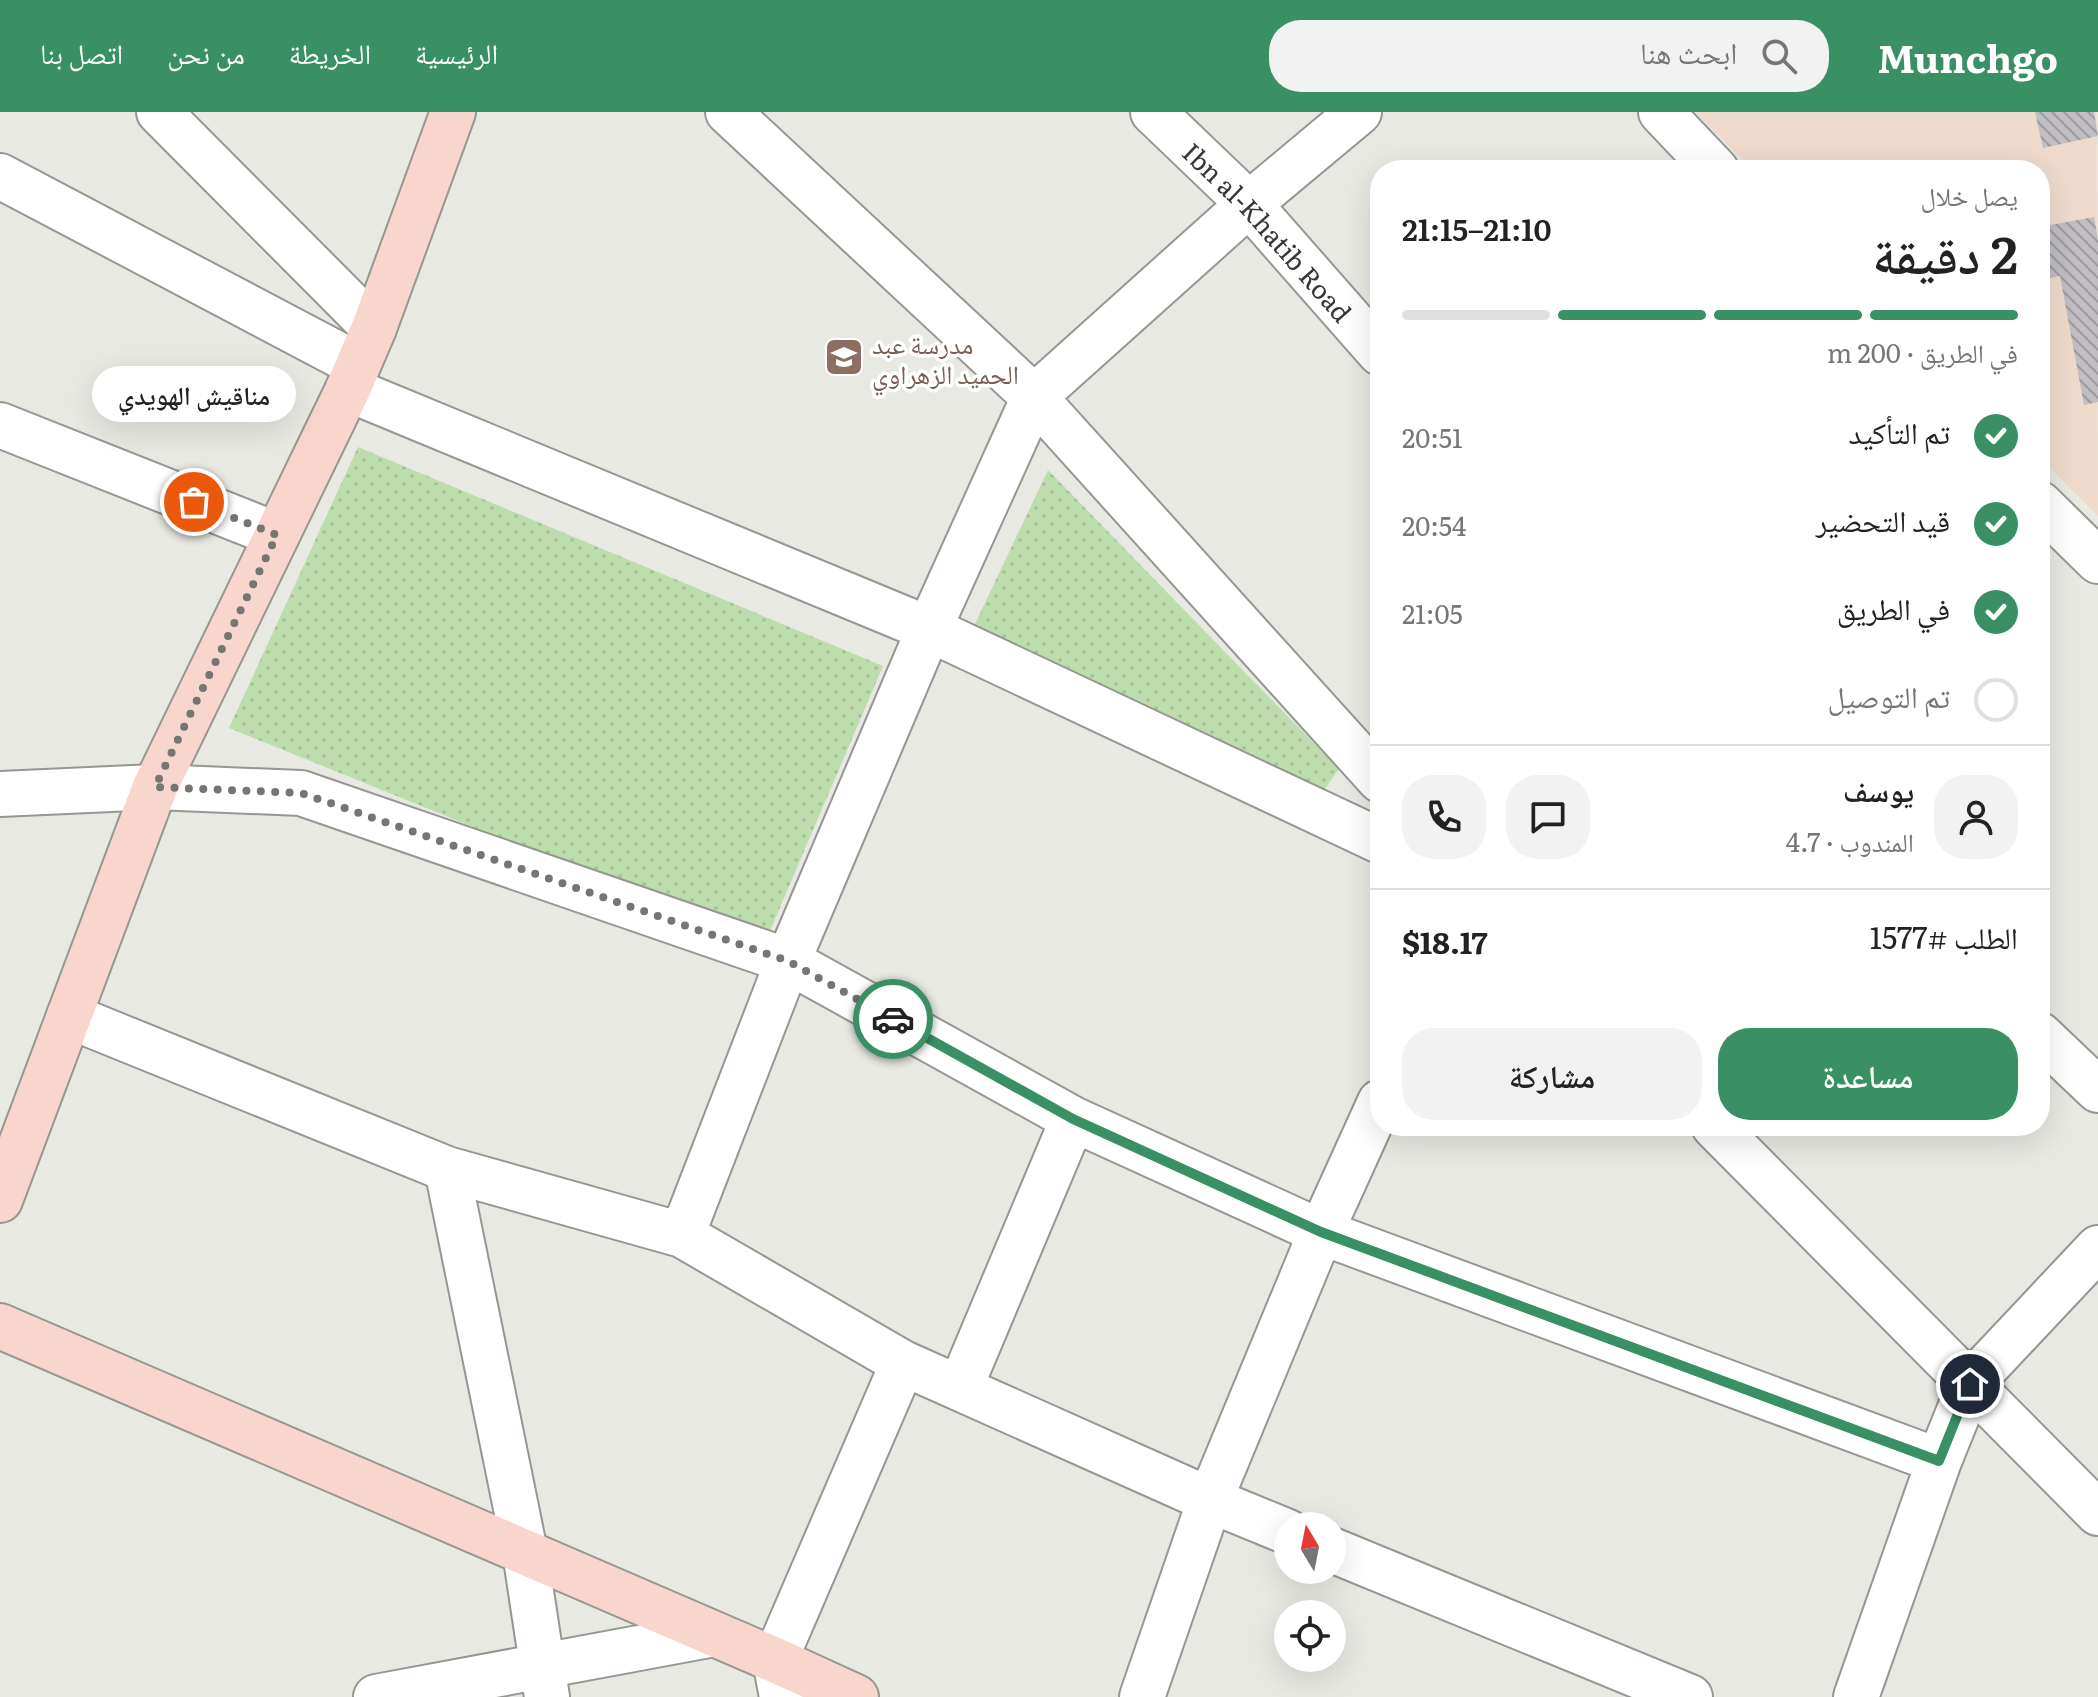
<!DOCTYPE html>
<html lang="ar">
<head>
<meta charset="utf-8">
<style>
	:root { --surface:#fff; --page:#f2f2f2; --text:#222; --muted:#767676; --line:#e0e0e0; --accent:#399064 }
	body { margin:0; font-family:Literata,"Noto Naskh Arabic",serif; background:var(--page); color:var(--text); direction:rtl; height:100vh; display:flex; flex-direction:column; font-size:30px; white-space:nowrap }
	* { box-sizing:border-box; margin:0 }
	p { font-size:26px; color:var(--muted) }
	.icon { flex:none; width:44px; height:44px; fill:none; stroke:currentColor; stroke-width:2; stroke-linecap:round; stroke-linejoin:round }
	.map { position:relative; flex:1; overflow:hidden; direction:ltr }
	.panel { position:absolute; left:1370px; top:48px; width:680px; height:976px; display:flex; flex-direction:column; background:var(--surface); border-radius:32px; box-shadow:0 8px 32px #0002; direction:rtl }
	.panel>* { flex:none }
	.needle { width:52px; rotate:350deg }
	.controls { position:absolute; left:1274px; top:1400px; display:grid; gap:16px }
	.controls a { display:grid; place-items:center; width:72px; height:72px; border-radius:50%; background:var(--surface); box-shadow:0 8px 32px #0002; font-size:40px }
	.pin { position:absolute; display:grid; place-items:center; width:68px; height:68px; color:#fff; margin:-34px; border:4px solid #fff; border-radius:50%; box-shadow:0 2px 8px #0007 }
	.courier { position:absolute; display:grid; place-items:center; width:80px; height:80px; margin:-40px; border:6px solid #399064; border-radius:50%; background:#fff; color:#222; box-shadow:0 2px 10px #0007 }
	.bubble { position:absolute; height:56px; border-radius:28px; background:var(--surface); box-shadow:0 8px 32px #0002; font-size:26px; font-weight:600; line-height:56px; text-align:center; direction:rtl }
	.head em { font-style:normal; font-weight:600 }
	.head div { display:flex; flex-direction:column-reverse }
	.head { display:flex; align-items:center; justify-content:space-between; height:136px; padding:0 32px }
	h1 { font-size:52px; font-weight:600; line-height:60px }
	.bar { display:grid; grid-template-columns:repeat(4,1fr); gap:12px 8px; align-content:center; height:96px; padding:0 32px }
	.bar i { height:10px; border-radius:6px; background:var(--line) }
	.bar .on { background:var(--accent) }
	.bar p { grid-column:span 4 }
	.line { display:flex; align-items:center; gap:20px; padding:0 32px; border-top:2px solid var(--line) }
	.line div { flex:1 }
	.round { display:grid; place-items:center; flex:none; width:84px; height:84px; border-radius:32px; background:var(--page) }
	ol { padding:0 32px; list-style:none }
	li { display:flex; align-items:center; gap:24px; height:88px }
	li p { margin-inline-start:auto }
	li .icon { padding:8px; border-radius:50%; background:var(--accent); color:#fff; stroke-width:4 }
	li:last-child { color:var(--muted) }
	li i { width:44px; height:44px; border:4px solid var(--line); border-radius:50% }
	.cta { display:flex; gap:16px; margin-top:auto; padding:16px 32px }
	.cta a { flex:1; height:92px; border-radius:32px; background:var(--accent); color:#fff; font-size:32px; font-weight:600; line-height:92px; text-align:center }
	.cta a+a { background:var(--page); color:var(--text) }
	header { display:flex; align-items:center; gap:48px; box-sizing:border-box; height:112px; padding:0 40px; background:var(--accent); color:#fff }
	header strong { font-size:38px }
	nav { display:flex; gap:44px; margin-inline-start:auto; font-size:28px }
	.search { width:560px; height:72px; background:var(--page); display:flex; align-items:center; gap:20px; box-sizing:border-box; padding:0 28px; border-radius:32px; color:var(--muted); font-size:30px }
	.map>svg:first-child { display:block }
</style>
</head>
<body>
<header>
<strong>Munchgo</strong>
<div class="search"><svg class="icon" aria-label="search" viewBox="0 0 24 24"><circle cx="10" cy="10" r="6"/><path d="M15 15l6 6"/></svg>ابحث هنا</div>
<nav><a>الرئيسية</a><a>الخريطة</a><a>من نحن</a><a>اتصل بنا</a></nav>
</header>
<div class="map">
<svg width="2098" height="1585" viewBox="0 0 2098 1585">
	<defs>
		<pattern id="park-dots" width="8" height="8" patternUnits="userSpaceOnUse" patternTransform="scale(2)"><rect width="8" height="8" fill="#beddac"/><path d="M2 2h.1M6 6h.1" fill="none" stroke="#a4be95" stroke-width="1.8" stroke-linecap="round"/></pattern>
		<pattern id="building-back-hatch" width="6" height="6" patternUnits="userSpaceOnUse" patternTransform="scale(2)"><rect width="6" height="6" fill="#c0bec2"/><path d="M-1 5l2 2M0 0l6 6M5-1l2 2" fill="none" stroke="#9d9b9e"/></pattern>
	</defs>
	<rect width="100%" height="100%" fill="#e9e9e4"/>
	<path fill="#eedbcc" d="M 1695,0 L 2097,0 L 2098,404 L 2040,346 L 2040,58 L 1753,58 Z"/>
	<path fill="url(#park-dots)" d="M 358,335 L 883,554 L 764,833 L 229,616 Z
		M 1048,358 L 1339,657 L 1322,681 L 965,533 Z"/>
	<path fill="url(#building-back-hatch)" d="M 2035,0 L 2094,0 L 2098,24 L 2043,36 Z
		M 2094,105 L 2098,127 L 2098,290 L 2084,293 L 2060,164 L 2040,168 L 2040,115 Z"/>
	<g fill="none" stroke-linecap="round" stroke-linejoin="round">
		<defs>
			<path id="minor" d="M 159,0 L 374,216
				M 728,0 L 1034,285 L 1380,668
				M 0,64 L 358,253
				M 348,277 L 929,517 L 1380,729
				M 0,313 L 277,423
				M 0,682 L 155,675 L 301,681 L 788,849 L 1073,1007 L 1321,1120 L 1939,1349
				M 69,904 L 447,1057 L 682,1123 L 903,1251 L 1210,1388 L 1288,1420
				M 1714,1014 L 2098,1401
				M 447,1057 L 525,1440 L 547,1585
				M 682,1123 L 788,849 L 929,517 L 1034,285 L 1249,92 L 1359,0
				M 960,1276 L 1073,1007
				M 1332,1438 L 1690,1585
				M 376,1585 L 714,1522
				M 782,1585 L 775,1548 L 903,1251
				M 1142,1585 L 1210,1388 L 1321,1120 L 1380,990
				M 1856,1585 L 1939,1349 L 1970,1272 L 2098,1136"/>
			<g id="tertiary">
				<path id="s1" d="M 1153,0 L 1249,92 L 1380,241"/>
				<path d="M 1661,0 L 1716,58"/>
				<path d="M 2040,392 L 2098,449"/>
				<path d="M 2040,923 L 2098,978"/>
			</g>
			<path id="secondary" d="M 0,1088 L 155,675 L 348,277 L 374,216 L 453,0
				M 0,1214 L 775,1548 L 856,1585"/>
		</defs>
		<use href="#minor" stroke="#969692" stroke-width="48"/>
		<use href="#tertiary" stroke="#969692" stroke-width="48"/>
		<use href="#secondary" stroke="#969692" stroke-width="48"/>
		<use href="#minor" stroke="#fff" stroke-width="44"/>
		<use href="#tertiary" stroke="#fff" stroke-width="44"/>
		<use href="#secondary" stroke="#f8d6ce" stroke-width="44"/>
	</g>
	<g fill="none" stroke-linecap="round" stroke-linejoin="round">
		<path stroke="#757572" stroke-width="8" stroke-dasharray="0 14.4" d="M 194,390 L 277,423 L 155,675 L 301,681 L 788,849 L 893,907"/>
		<path stroke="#399064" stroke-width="10" d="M 893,907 L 1073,1007 L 1321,1120 L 1939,1349 L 1970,1272"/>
	</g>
	<defs>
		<symbol id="school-square" viewBox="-11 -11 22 22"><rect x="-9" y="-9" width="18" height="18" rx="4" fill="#8d6e63" stroke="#fff"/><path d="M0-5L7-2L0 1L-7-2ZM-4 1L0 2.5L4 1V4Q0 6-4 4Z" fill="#fff"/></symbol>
	</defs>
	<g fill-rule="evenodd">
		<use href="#school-square" x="822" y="223" width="44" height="44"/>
	</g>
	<g text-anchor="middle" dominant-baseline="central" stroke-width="7" stroke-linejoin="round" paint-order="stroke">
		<g font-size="26" fill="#373735" stroke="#fff">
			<text stroke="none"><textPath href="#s1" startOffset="166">Ibn al-Khatib Road</textPath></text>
		</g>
		<g font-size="26" fill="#785e54" stroke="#fff" text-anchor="start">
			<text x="872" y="230">مدرسة عبد<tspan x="872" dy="30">الحميد الزهراوي</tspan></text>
		</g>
	</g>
</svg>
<div class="controls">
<a><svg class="needle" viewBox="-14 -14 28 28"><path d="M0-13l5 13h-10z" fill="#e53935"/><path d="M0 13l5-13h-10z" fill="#767676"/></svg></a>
<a><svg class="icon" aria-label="locate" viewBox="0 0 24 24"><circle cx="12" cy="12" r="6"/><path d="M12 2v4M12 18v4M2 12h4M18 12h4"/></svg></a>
</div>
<div class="pin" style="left:194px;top:390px;background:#ea580c"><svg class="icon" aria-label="bag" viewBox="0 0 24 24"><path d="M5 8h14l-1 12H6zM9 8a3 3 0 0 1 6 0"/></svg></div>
<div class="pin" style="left:1970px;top:1272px;background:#1f2937"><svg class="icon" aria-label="home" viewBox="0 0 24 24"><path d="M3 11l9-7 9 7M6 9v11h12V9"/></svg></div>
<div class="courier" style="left:893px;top:907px"><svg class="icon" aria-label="car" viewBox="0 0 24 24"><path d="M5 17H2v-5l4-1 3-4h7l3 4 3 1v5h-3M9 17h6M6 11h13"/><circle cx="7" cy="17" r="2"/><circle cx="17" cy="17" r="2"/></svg></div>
<div class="bubble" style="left:92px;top:254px;width:204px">مناقيش الهويدي</div>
<section class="panel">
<div class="head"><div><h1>2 دقيقة</h1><p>يصل خلال</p></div><em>21:10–21:15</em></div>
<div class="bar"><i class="on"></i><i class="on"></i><i class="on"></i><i></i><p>في الطريق · 200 m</p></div>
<ol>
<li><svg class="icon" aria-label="check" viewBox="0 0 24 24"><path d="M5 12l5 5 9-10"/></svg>تم التأكيد<p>20:51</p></li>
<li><svg class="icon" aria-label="check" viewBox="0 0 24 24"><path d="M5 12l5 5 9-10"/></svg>قيد التحضير<p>20:54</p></li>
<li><svg class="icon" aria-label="check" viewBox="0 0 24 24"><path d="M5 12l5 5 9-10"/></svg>في الطريق<p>21:05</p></li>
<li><i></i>تم التوصيل</li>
</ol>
<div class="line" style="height:144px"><a class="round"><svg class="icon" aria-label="person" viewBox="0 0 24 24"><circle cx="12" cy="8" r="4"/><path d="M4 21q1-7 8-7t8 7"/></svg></a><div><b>يوسف</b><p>المندوب · 4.7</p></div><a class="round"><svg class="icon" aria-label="chat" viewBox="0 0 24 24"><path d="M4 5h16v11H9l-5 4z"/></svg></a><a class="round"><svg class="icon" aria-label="phone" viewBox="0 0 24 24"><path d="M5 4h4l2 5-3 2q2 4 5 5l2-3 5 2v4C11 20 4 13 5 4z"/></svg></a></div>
<div class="line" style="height:104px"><div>الطلب #1577</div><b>$18.17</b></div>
<div class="cta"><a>مساعدة</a><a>مشاركة</a></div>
</section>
</div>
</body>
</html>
